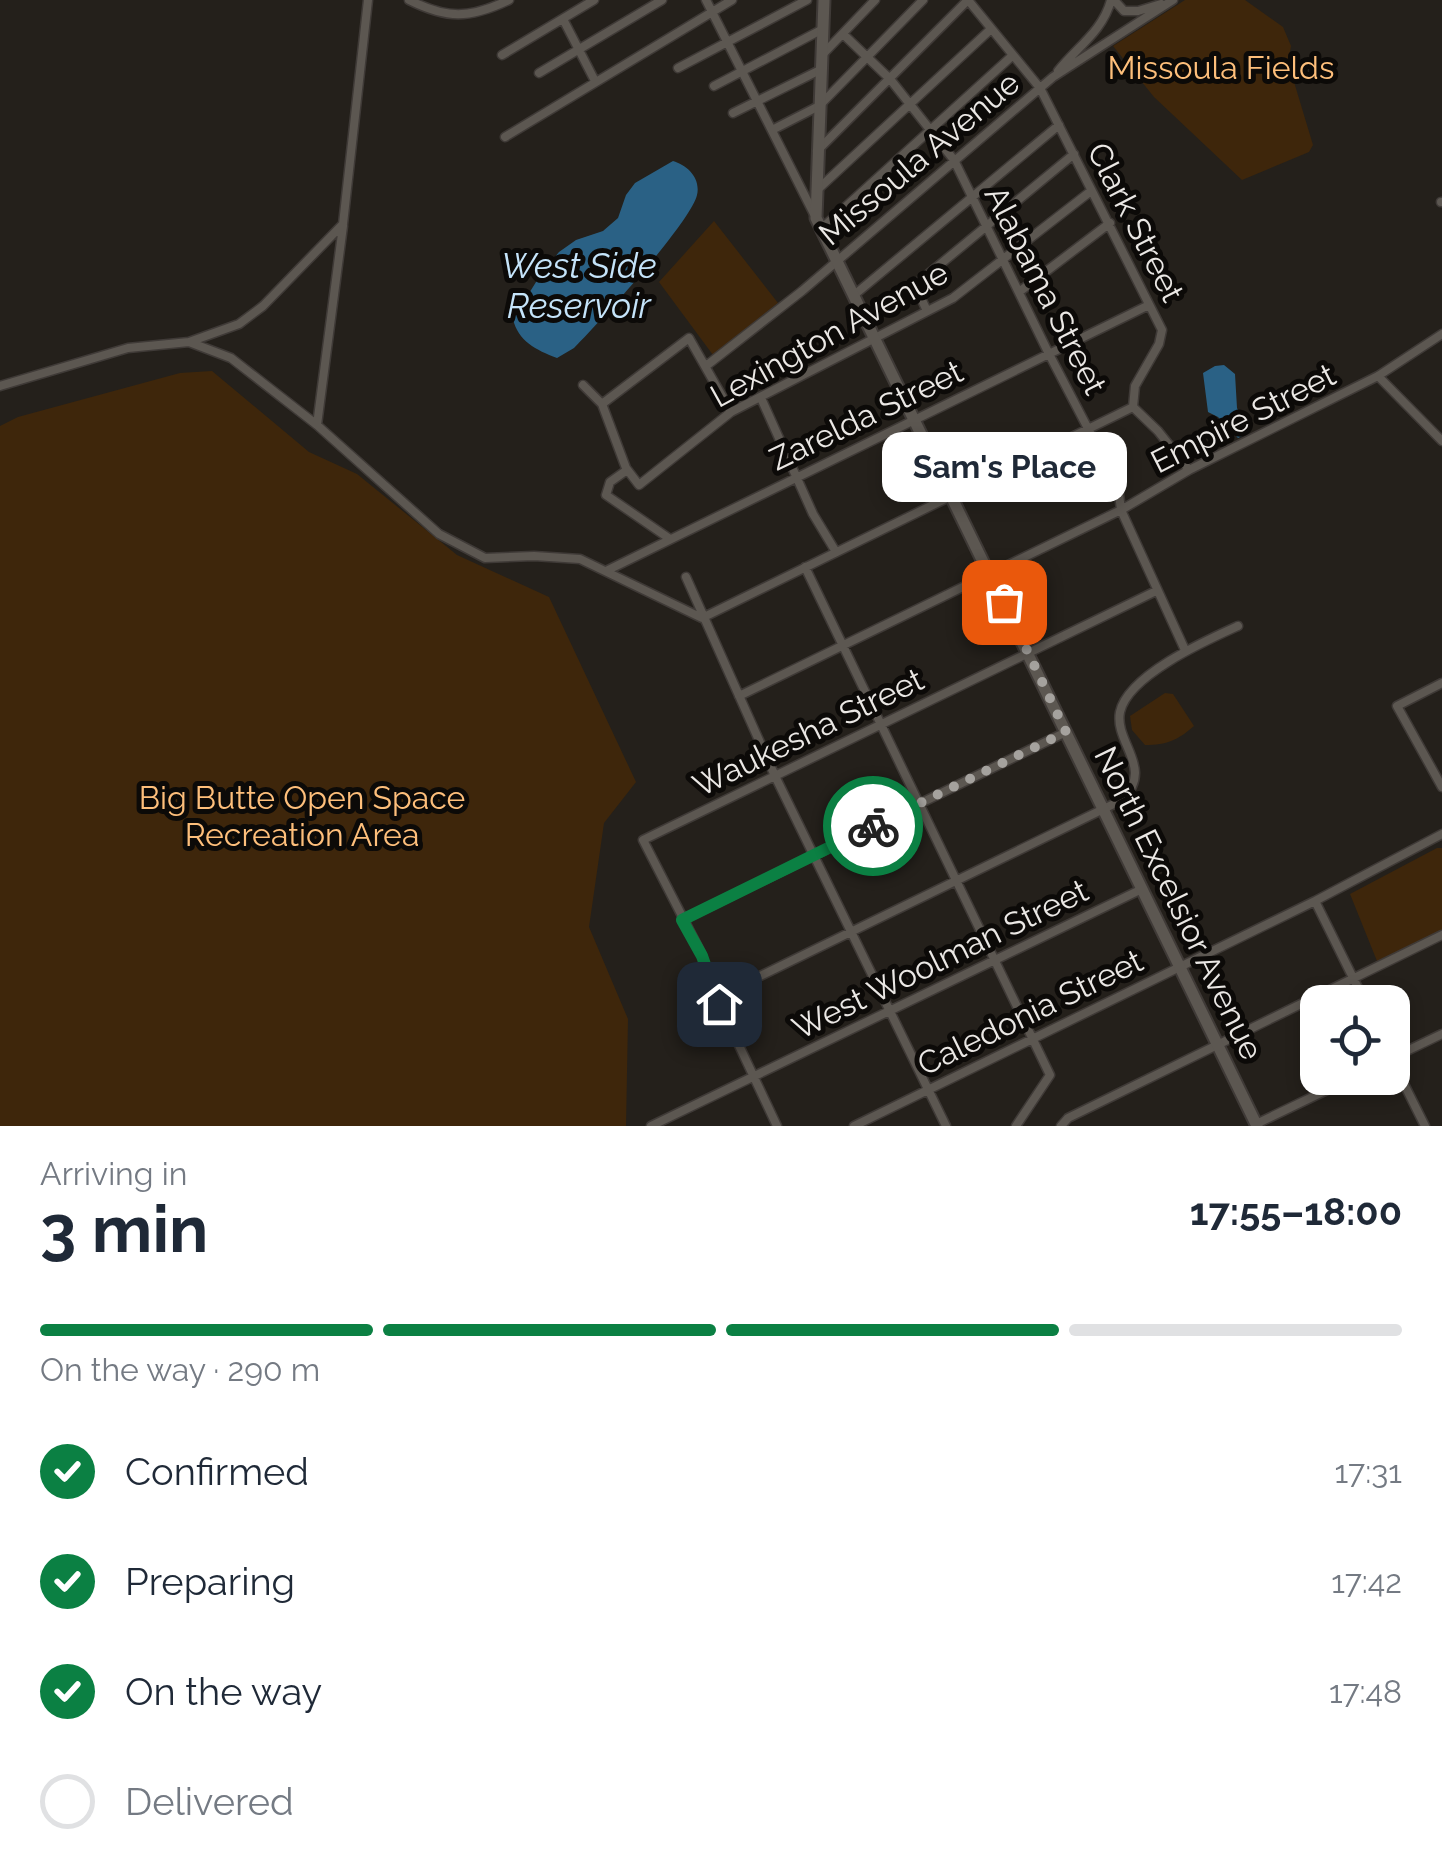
<!DOCTYPE html>
<html lang="en">
<head>
<meta charset="utf-8">
<style>
	:root { --surface:#fff; --page:#f2f2f3; --text:#1f2937; --muted:#747a83; --line:#e0e1e3; --accent:#0b8043 }
	body { margin:0; font-family:Raleway,sans-serif; background:var(--page); color:var(--text); height:100vh; display:flex; flex-direction:column; font-size:38px; white-space:nowrap }
	* { box-sizing:border-box; margin:0 }
	p { font-size:32px; color:var(--muted) }
	.icon { flex:none; width:55px; height:55px; fill:none; stroke:currentColor; stroke-width:2; stroke-linecap:round; stroke-linejoin:round }
	.map { position:relative; height:1126px; overflow:hidden }
	.panel { display:flex; flex-direction:column; background:var(--surface); flex:1 }
	.panel>* { flex:none }
	.controls { position:absolute; left:1300px; top:985px; display:grid; gap:20px }
	.controls a { display:grid; place-items:center; width:110px; height:110px; border-radius:20px; background:var(--surface); box-shadow:0 5px 15px #0003; font-size:50px }
	.pin { position:absolute; display:grid; place-items:center; width:85px; height:85px; color:#fff; margin:-42px; border-radius:20px; box-shadow:0 5px 15px #0006 }
	.courier { position:absolute; display:grid; place-items:center; width:100px; height:100px; margin:-50px; border:8px solid #0b8043; border-radius:50%; background:#fff; color:#222; box-shadow:0 2px 12px #0007 }
	.bubble { position:absolute; height:70px; border-radius:20px; background:var(--surface); box-shadow:0 5px 15px #0003; font-size:32px; font-weight:700; line-height:70px; text-align:center }
	.summary em { font-style:normal; font-weight:700 }
	.summary div { display:flex; flex-direction:column-reverse }
	.summary { display:flex; align-items:center; justify-content:space-between; height:170px; padding:0 40px }
	h1 { font-size:65px; font-weight:700; line-height:75px }
	.bar { display:grid; grid-template-columns:repeat(4,1fr); gap:15px 10px; align-content:center; height:120px; padding:0 40px }
	.bar i { height:12px; border-radius:8px; background:var(--line) }
	.bar .on { background:var(--accent) }
	.bar p { grid-column:span 4 }
	ol { padding:0 40px; list-style:none }
	li { display:flex; align-items:center; gap:30px; height:110px }
	li p { margin-inline-start:auto }
	li .icon { padding:10px; border-radius:50%; background:var(--accent); color:#fff; stroke-width:4 }
	li:last-child { color:var(--muted) }
	li i { width:55px; height:55px; border:5px solid var(--line); border-radius:50% }
	.map>svg:first-child { display:block }
</style>
</head>
<body>
<div class="map">
<svg width="1442" height="1126" viewBox="0 0 1442 1126">
	<rect width="100%" height="100%" fill="#24201b"/>
	<path fill="#3e260b" d="M 1185,0 L 1245,0 L 1283,27 L 1291,46 L 1288,62 L 1313,145 L 1309,152 L 1242,180 L 1154,97 L 1113,46 Z
		M 714,221 L 778,303 L 713,355 L 659,282 Z
		M 212,371 L 309,452 L 357,474 L 457,555 L 549,597 L 636,782 L 604,823 L 589,927 L 628,1019 L 626,1126 L 0,1126 L 0,426 L 18,417 L 180,373 Z
		M 1165,693 L 1173,694 L 1194,726 C 1178,740 1167,745 1145,745 L 1132,730 L 1130,716 Z
		M 1437,848 L 1442,848 L 1442,930 L 1377,961 L 1350,894 Z"/>
	<path fill="#2a6185" d="M 673,161 C 687,165 701,178 697,195 C 691,222 598,324 574,348 L 557,358 C 536,350 518,341 513,319 L 541,274 L 559,252 L 576,240 L 603,231 L 618,218 L 626,195 L 635,183 Z
		M 1224,365 L 1235,374 L 1237,408 L 1248,433 L 1238,438 L 1218,417 L 1208,412 L 1203,373 L 1215,366 Z"/>
	<g fill="none" stroke-linecap="round" stroke-linejoin="round">
		<defs>
			<path id="street" d="M 409,0 C 447,19 469,19 509,0
				M 706,0 L 814,214
				M 968,0 L 1040,88 L 1162,330 L 1159,344 L 1135,386 L 1133,407 L 1158,431 L 1189,470
				M 1114,0 L 1124,11 L 1138,11 L 1161,4
				M 563,19 L 595,81
				M 843,34 L 890,79 L 954,160 L 1048,352 L 1118,486 L 1121,510 L 1185,650
				M 823,54 L 875,0
				M 502,55 L 594,0
				M 678,68 L 807,0
				M 1058,71 C 1077,47 1103,31 1111,0
				M 539,73 L 662,0
				M 714,86 L 823,29
				M 733,113 L 822,69
				M 772,130 L 819,106 L 923,0
				M 505,137 L 732,0
				M 817,151 L 968,0
				M 816,191 L 991,29
				M 1441,202 L 1442,202
				M 821,229 L 1012,56
				M 1019,292 L 1110,223
				M 853,296 L 1059,125
				M 927,311 L 915,285 L 1074,154
				M 189,342 L 239,324 L 263,306 L 343,224 L 368,0
				M 706,366 L 802,291 L 1053,77 L 1173,0
				M 1378,376 L 1442,441
				M 583,385 L 602,404 L 626,468 L 639,485 L 731,412 L 953,298 L 1091,191
				M 0,386 L 128,348 L 189,342 L 231,358 L 317,425 L 439,534 L 485,558 L 534,556 L 580,559 L 702,618 L 1133,407
				M 761,398 L 813,514 L 836,552
				M 602,404 L 689,338 L 731,412
				M 317,425 L 343,226
				M 627,470 L 610,482 L 606,495 L 670,539
				M 805,567 L 1050,1075 L 1016,1126
				M 606,571 L 1149,305
				M 686,577 L 775,776 L 946,1126
				M 1442,683 L 1397,706 L 1442,787
				M 739,696 L 1121,510 L 1189,470 L 1378,376 L 1442,334
				M 1315,901 L 1365,1002
				M 682,920 L 1066,732
				M 717,997 L 1122,800 C 1155,768 1114,743 1120,712 C 1128,675 1207,640 1238,626
				M 1392,1058 L 1442,1034
				M 1392,1060 L 1425,1126
				M 1256,1124 L 1352,1078
				M 651,1126 L 1142,889
				M 777,1126 L 719,1003 L 701,953 L 643,840 L 1156,591
				M 854,1126 L 1315,901 L 1442,834
				M 1061,1126 L 1068,1118 L 1442,935"/>
			<path id="secondary" d="M 824,0 L 816,218 L 1257,1126"/>
		</defs>
		<use href="#street" stroke="#3f3a37" stroke-width="11"/>
		<use href="#secondary" stroke="#3f3a37" stroke-width="15"/>
		<use href="#street" stroke="#5c5751" stroke-width="8"/>
		<use href="#secondary" stroke="#5c5751" stroke-width="11"/>
	</g>
	<g fill="none" stroke-linecap="round" stroke-linejoin="round">
		<path stroke="#a5a29e" stroke-width="10" stroke-dasharray="0 18" d="M 873,826 L 1066,732 L 1004,602"/>
		<path stroke="#0b8043" stroke-width="12" d="M 719,1004 L 702,956 L 682,920 L 873,826"/>
	</g>
	<g text-anchor="middle" dominant-baseline="central" stroke-width="10" stroke-linejoin="round" paint-order="stroke">
		<g font-size="32" fill="#febf7b" stroke="#0c0a08">
			<text x="1221" y="67">Missoula Fields</text>
			<text x="302" y="797">Big Butte Open Space<tspan x="302" dy="37">Recreation Area</tspan></text>
		</g>
		<g font-size="32" fill="#ebe8e5" stroke="#0c0a08">
			<text transform="translate(919 158) rotate(-40)">Missoula Avenue</text>
			<text transform="translate(1136 222) rotate(63)">Clark Street</text>
			<text transform="translate(1046 290) rotate(63)">Alabama Street</text>
			<text transform="translate(829 334) rotate(-29)">Lexington Avenue</text>
			<text transform="translate(866 415) rotate(-26)">Zarelda Street</text>
			<text transform="translate(1243 418) rotate(-27)">Empire Street</text>
			<text transform="translate(808 732) rotate(-26)">Waukesha Street</text>
			<text transform="translate(1179 903) rotate(64)">North Excelsior Avenue</text>
			<text transform="translate(940 959) rotate(-26)">West Woolman Street</text>
			<text transform="translate(1030 1012) rotate(-26)">Caledonia Street</text>
		</g>
		<g font-size="35" font-style="italic" fill="#c5e4fa" stroke="#0c0a08">
			<text x="579" y="265">West Side<tspan x="579" dy="40">Reservoir</tspan></text>
		</g>
	</g>
</svg>
<div class="controls">
<a><svg class="icon" aria-label="locate" viewBox="0 0 24 24"><circle cx="12" cy="12" r="6"/><path d="M12 2v4M12 18v4M2 12h4M18 12h4"/></svg></a>
</div>
<div class="pin" style="left:1004px;top:602px;background:#ea580c"><svg class="icon" aria-label="bag" viewBox="0 0 24 24"><path d="M5 8h14l-1 12H6zM9 8a3 3 0 0 1 6 0"/></svg></div>
<div class="pin" style="left:719px;top:1004px;background:#1f2937"><svg class="icon" aria-label="home" viewBox="0 0 24 24"><path d="M3 11l9-7 9 7M6 9v11h12V9"/></svg></div>
<div class="courier" style="left:873px;top:826px"><svg class="icon" aria-label="bike" viewBox="0 0 24 24"><circle cx="6" cy="16" r="4"/><circle cx="18" cy="16" r="4"/><path d="M6 16l4-8h5l3 8M10 8l3 8H6M13 5h3"/></svg></div>
<div class="bubble" style="left:882px;top:432px;width:245px">Sam's Place</div>
</div>
<section class="panel">
<div class="summary"><div><h1>3 min</h1><p>Arriving in</p></div><em>17:55–18:00</em></div>
<div class="bar"><i class="on"></i><i class="on"></i><i class="on"></i><i></i><p>On the way · 290 m</p></div>
<ol>
<li><svg class="icon" aria-label="check" viewBox="0 0 24 24"><path d="M5 12l5 5 9-10"/></svg>Confirmed<p>17:31</p></li>
<li><svg class="icon" aria-label="check" viewBox="0 0 24 24"><path d="M5 12l5 5 9-10"/></svg>Preparing<p>17:42</p></li>
<li><svg class="icon" aria-label="check" viewBox="0 0 24 24"><path d="M5 12l5 5 9-10"/></svg>On the way<p>17:48</p></li>
<li><i></i>Delivered</li>
</ol>
</section>
</body>
</html>
